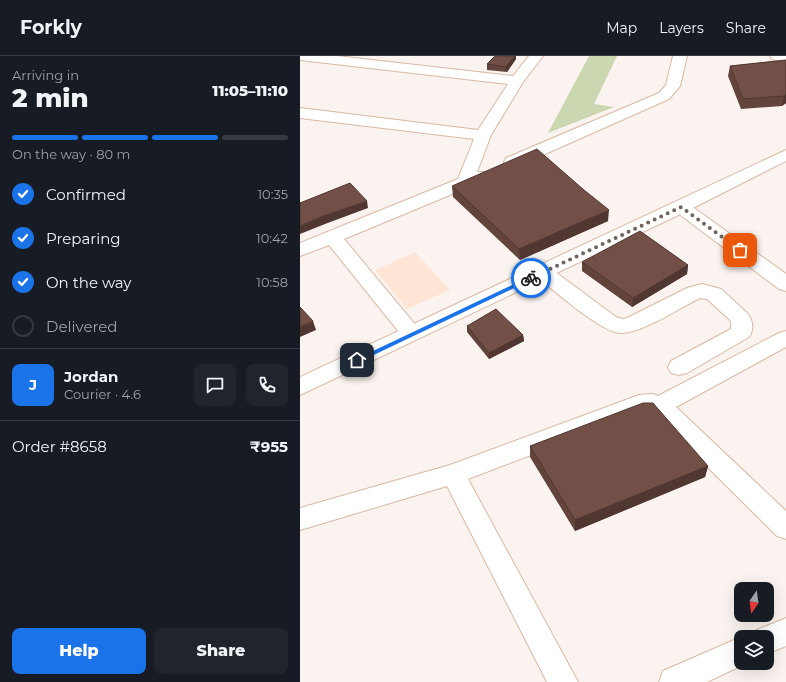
<!DOCTYPE html>
<html lang="en">
<head>
<meta charset="utf-8">
<style>
	:root { --surface:#171b24; --page:#20242c; --text:#f1f3f6; --muted:#9ea1a6; --line:#363941; --accent:#1a73e8 }
	body { margin:0; font-family:Montserrat,sans-serif; background:var(--page); color:var(--text); height:100vh; display:flex; flex-direction:column; font-size:15px; white-space:nowrap }
	* { box-sizing:border-box; margin:0 }
	p { font-size:13px; color:var(--muted) }
	.icon { flex:none; width:22px; height:22px; fill:none; stroke:currentColor; stroke-width:2; stroke-linecap:round; stroke-linejoin:round }
	.map { position:relative; flex:1; overflow:hidden }
	.drawer { display:flex; flex-direction:column; background:var(--surface); width:300px }
	.drawer>* { flex:none }
	.needle { width:26px; rotate:193deg }
	.fabs { position:absolute; left:434px; top:526px; display:grid; gap:8px }
	.fabs a { display:grid; place-items:center; width:40px; height:40px; border-radius:8px; background:var(--surface); box-shadow:0 4px 16px #0002; font-size:20px }
	.pin { position:absolute; display:grid; place-items:center; width:34px; height:34px; color:#fff; margin:-17px; border-radius:8px; box-shadow:0 2px 6px #0006 }
	.courier { position:absolute; display:grid; place-items:center; width:40px; height:40px; margin:-20px; border:3px solid #1a73e8; border-radius:50%; background:#fff; color:#222; box-shadow:0 1px 5px #0007 }
	.summary em { font-style:normal; font-weight:800 }
	.summary div { display:flex; flex-direction:column-reverse }
	.summary { display:flex; align-items:center; justify-content:space-between; height:68px; padding:0 12px }
	h1 { font-size:26px; font-weight:800; line-height:30px }
	.bar { display:grid; grid-template-columns:repeat(4,1fr); gap:6px 4px; align-content:center; height:48px; padding:0 12px }
	.bar i { height:5px; border-radius:3px; background:var(--line) }
	.bar .active { background:var(--accent) }
	.bar p { grid-column:span 4 }
	.line { display:flex; align-items:center; gap:10px; padding:0 12px; border-top:1px solid var(--line) }
	.line div { flex:1 }
	.round { display:grid; place-items:center; flex:none; width:42px; height:42px; border-radius:8px; background:var(--page) }
	ol { padding:0 12px; list-style:none }
	li { display:flex; align-items:center; gap:12px; height:44px }
	li p { margin-inline-start:auto }
	li .icon { padding:4px; border-radius:50%; background:var(--accent); color:#fff; stroke-width:4 }
	li:last-child { color:var(--muted) }
	li i { width:22px; height:22px; border:2px solid var(--line); border-radius:50% }
	.action { display:flex; gap:8px; margin-top:auto; padding:8px 12px }
	.action a { flex:1; height:46px; border-radius:8px; background:var(--accent); color:#fff; font-size:16px; font-weight:800; line-height:46px; text-align:center }
	.action a+a { background:var(--page); color:var(--text) }
	header { display:flex; align-items:center; gap:24px; box-sizing:border-box; height:56px; padding:0 20px; background:var(--surface); border-bottom:1px solid var(--line) }
	header strong { font-size:19px }
	nav { display:flex; gap:22px; margin-inline-start:auto; font-size:14px }
	main { display:flex; flex:1; min-height:0 }
	.map>svg:first-child { display:block }
</style>
</head>
<body>
<header>
<strong>Forkly</strong>
<nav><a>Map</a><a>Layers</a><a>Share</a></nav>
</header>
<main>
<section class="drawer">
<div class="summary"><div><h1>2 min</h1><p>Arriving in</p></div><em>11:05–11:10</em></div>
<div class="bar"><i class="active"></i><i class="active"></i><i class="active"></i><i></i><p>On the way · 80 m</p></div>
<ol>
<li><svg class="icon" aria-label="check" viewBox="0 0 24 24"><path d="M5 12l5 5 9-10"/></svg>Confirmed<p>10:35</p></li>
<li><svg class="icon" aria-label="check" viewBox="0 0 24 24"><path d="M5 12l5 5 9-10"/></svg>Preparing<p>10:42</p></li>
<li><svg class="icon" aria-label="check" viewBox="0 0 24 24"><path d="M5 12l5 5 9-10"/></svg>On the way<p>10:58</p></li>
<li><i></i>Delivered</li>
</ol>
<div class="line" style="height:72px"><b class="round" style="background:var(--accent);color:#fff">J</b><div><b>Jordan</b><p>Courier · 4.6</p></div><a class="round"><svg class="icon" aria-label="chat" viewBox="0 0 24 24"><path d="M4 5h16v11H9l-5 4z"/></svg></a><a class="round"><svg class="icon" aria-label="phone" viewBox="0 0 24 24"><path d="M5 4h4l2 5-3 2q2 4 5 5l2-3 5 2v4C11 20 4 13 5 4z"/></svg></a></div>
<div class="line" style="height:52px"><div>Order #8658</div><b>₹955</b></div>
<div class="action"><a>Help</a><a>Share</a></div>
</section>
<div class="map">
<svg width="486" height="626" viewBox="0 0 486 626">
	<rect width="100%" height="100%" fill="#faf3ef"/>
	<path fill="#ffe5d5" d="M 115,196 L 150,234 L 107,253 L 75,214 Z"/>
	<path fill="#cad7b0" d="M 289,0 L 317,0 L 294,48 L 314,51 L 248,77 Z"/>
	<g fill="none" stroke-linecap="round" stroke-linejoin="round">
		<defs>
			<path id="minor" d="M 0,0 L 37,0 L 213,20 L 229,0 L 243,0 L 223,26 L 191,79 L 177,116 L 186,116 L 189,120 L 186,124 L 44,183 L 113,266 L 116,271 L 113,276 L 106,278 L 99,276 L 29,189 L 0,200 L 0,187 L 158,123 L 174,83 L 0,62 L 0,52 L 178,74 L 208,28 L 0,4 Z
				M 373,0 L 387,0 L 380,30 L 369,43 L 218,110 L 212,111 L 206,110 L 204,106 L 206,102 L 359,37 L 366,29 Z
				M 470,0 L 486,0 L 486,7 L 472,3 Z
				M 381,146 L 387,147 L 486,218 L 486,235 L 479,233 L 375,155 L 372,151 L 375,147 Z
				M 243,210 L 250,212 L 316,261 L 322,263 L 327,262 L 387,232 L 402,228 L 421,233 L 448,258 C 453,265 454,274 449,281 L 387,317 L 379,319 L 371,317 L 368,311 L 371,305 L 431,273 L 431,265 L 407,243 L 400,242 C 380,252 344,276 322,277 C 302,278 254,234 236,220 L 233,216 L 236,212 Z
				M 486,275 L 486,291 L 376,351 L 486,455 L 486,483 L 477,480 L 352,356 L 341,357 L 168,423 L 278,626 L 247,626 L 147,430 L 0,474 L 0,452 L 150,409 L 339,339 L 353,338 L 358,340 L 479,277 Z
				M 486,562 L 486,590 L 467,598 L 467,581 L 454,581 L 457,574 Z
				M 441,581 L 441,607 L 447,607 L 407,626 L 359,626 L 363,615 Z"/>
			<path id="major" d="M 486,94 L 486,105 L 387,155 L 0,339 L 0,321 Z"/>
		</defs>
		<use href="#minor" stroke="#dab8a3" stroke-width="2"/>
		<use href="#major" stroke="#dab8a3" stroke-width="2"/>
		<use href="#minor" fill="#fff" fill-rule="evenodd"/>
		<use href="#major" fill="#fff" fill-rule="evenodd"/>
	</g>
	<path fill="#62443d" d="M 216,3 L 207,16 L 187,14 L 187,8 Z
		M 486,4 L 486,47 L 482,50 L 441,53 L 428,20 L 430,10 Z
		M 152,130 L 308,165 L 220,204 L 153,141 Z
		M 282,206 L 388,209 L 387,218 L 332,251 L 282,215 Z
		M 167,270 L 223,279 L 224,285 L 189,303 L 167,276 Z
		M 230,390 L 408,410 L 405,421 L 275,475 L 230,401 Z"/>
	<path fill="#503732" d="M 214,0 L 216,0 L 216,3 L 207,16 L 206,11 Z
		M 486,38 L 486,47 L 482,50 L 484,40 Z
		M 67,145 L 68,152 L 25,168 L 0,178 L 0,170 L 23,160 Z
		M 309,154 L 308,165 L 220,204 L 219,193 Z
		M 388,209 L 387,218 L 332,251 L 333,242 Z
		M 13,265 L 16,274 L 0,281 L 0,271 Z
		M 223,279 L 224,285 L 189,303 L 189,297 Z
		M 408,410 L 405,421 L 275,475 L 275,464 Z"/>
	<path fill="#724f47" stroke="#503732" d="M 195,0 L 214,0 L 206,11 L 187,8 Z
		M 486,4 L 486,38 L 484,40 L 443,43 L 430,10 Z
		M 237,93 L 284,134 L 309,154 L 219,193 L 152,130 Z
		M 50,127 L 67,145 L 23,160 L 0,170 L 0,147 Z
		M 340,175 L 388,209 L 333,242 L 282,206 Z
		M 0,251 L 13,265 L 0,271 Z
		M 196,253 L 223,279 L 189,297 L 167,270 Z
		M 343,347 L 353,347 L 408,410 L 275,464 L 230,390 Z"/>
	<path fill="#1a73e8" d="M 231,220 L 234,222 L 233,223 L 59,306 L 57,307 L 54,304 Z"/>
	<g fill="none" stroke-linecap="round" stroke-linejoin="round">
		<path stroke="#70655f" stroke-width="4" stroke-dasharray="0 7.2" d="M 231,222 L 381,151 L 440,194"/>
	</g>
</svg>
<div class="fabs">
<a><svg class="needle" viewBox="-14 -14 28 28"><path d="M0-13l5 13h-10z" fill="#e53935"/><path d="M0 13l5-13h-10z" fill="#9ea1a6"/></svg></a>
<a><svg class="icon" aria-label="layers" viewBox="0 0 24 24"><path d="M12 4l9 5-9 5-9-5zM3 14l9 5 9-5"/></svg></a>
</div>
<div class="pin" style="left:440px;top:194px;background:#ea580c"><svg class="icon" aria-label="bag" viewBox="0 0 24 24"><path d="M5 8h14l-1 12H6zM9 8a3 3 0 0 1 6 0"/></svg></div>
<div class="pin" style="left:57px;top:304px;background:#1f2937"><svg class="icon" aria-label="home" viewBox="0 0 24 24"><path d="M3 11l9-7 9 7M6 9v11h12V9"/></svg></div>
<div class="courier" style="left:231px;top:222px"><svg class="icon" aria-label="bike" viewBox="0 0 24 24"><circle cx="6" cy="16" r="4"/><circle cx="18" cy="16" r="4"/><path d="M6 16l4-8h5l3 8M10 8l3 8H6M13 5h3"/></svg></div>
</div>
</main>
</body>
</html>
